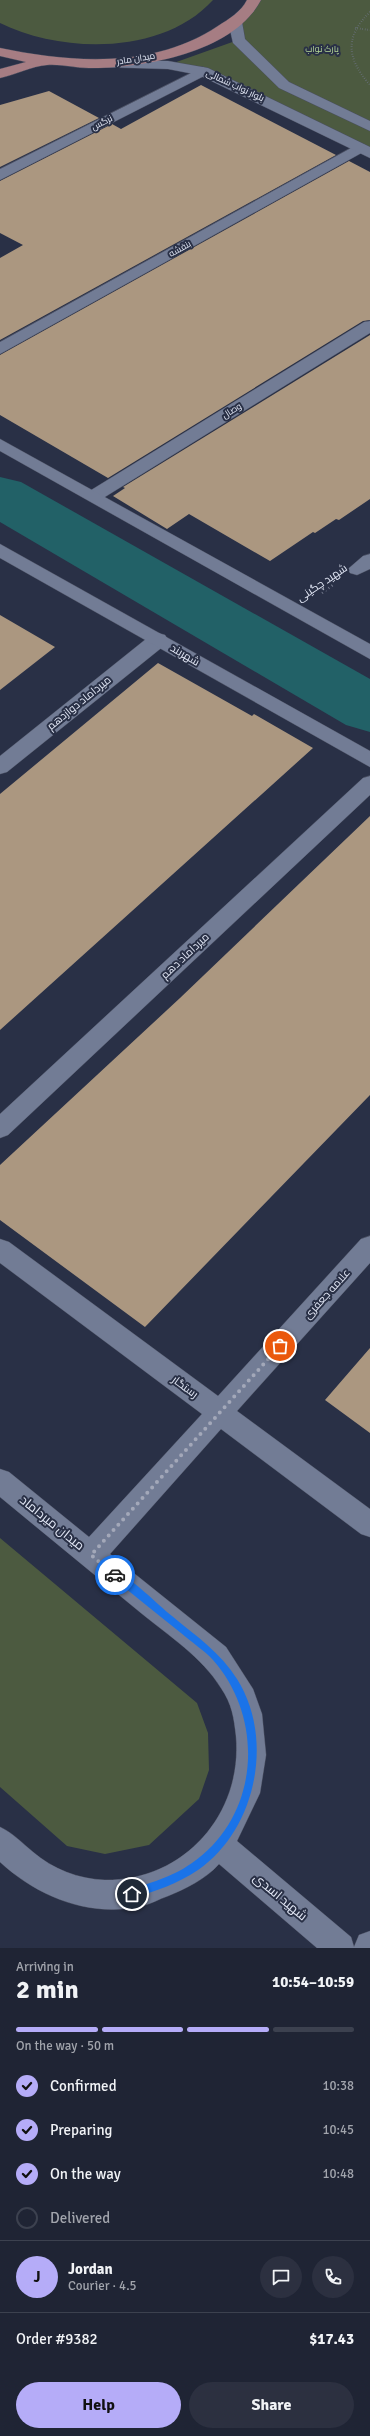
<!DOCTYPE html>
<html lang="en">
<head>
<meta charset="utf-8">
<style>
	:root { --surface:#1f2434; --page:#2c3040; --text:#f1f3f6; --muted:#a1a4ac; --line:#3c414f; --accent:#b5acf8 }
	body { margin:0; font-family:Signika,Cairo,sans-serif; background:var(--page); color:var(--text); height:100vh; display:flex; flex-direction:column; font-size:15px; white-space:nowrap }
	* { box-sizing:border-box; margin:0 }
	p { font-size:13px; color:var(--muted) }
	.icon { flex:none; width:22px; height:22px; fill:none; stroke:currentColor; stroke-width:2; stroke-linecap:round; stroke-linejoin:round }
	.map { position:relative; height:1948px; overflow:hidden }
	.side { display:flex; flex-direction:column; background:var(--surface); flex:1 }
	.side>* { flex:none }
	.pin { position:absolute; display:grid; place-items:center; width:34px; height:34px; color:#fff; margin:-17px; border:2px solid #fff; border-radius:50%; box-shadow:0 1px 4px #0007 }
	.courier { position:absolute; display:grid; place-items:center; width:40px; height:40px; margin:-20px; border:3px solid #1a73e8; border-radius:50%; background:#fff; color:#222; box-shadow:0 1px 5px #0007 }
	.summary em { font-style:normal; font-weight:800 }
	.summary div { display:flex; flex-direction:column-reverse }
	.summary { display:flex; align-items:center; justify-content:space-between; height:68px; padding:0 16px }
	h1 { font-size:26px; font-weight:800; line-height:30px }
	.bar { display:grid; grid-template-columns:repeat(4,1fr); gap:6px 4px; align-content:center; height:48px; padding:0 16px }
	.bar i { height:5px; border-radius:3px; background:var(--line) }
	.bar .on { background:var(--accent) }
	.bar p { grid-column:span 4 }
	.line { display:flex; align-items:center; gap:10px; padding:0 16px; border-top:1px solid var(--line) }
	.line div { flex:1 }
	.round { display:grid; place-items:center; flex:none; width:42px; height:42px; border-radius:21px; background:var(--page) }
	ol { padding:0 16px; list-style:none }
	li { display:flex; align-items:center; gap:12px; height:44px }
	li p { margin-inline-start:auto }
	li .icon { padding:4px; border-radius:50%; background:var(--accent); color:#111; stroke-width:4 }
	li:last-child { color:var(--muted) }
	li i { width:22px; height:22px; border:2px solid var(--line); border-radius:50% }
	.action { display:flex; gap:8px; margin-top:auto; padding:8px 16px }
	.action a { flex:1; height:46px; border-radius:24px; background:var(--accent); color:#111; font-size:16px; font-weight:800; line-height:46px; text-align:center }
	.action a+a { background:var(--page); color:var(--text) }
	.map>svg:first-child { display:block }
</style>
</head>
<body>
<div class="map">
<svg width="370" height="1948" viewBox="0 0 370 1948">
	<rect width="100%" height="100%" fill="#293046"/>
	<path fill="#4c5a40" d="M 0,0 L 213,0 C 163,55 63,54 0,23 Z
		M 254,0 L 370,0 L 370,153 L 203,71 L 168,65 L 238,40 L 235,21 Z
		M 0,1538 L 197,1703 L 208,1733 L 209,1770 L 199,1799 L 149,1845 L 105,1854 L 67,1846 L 0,1787 Z"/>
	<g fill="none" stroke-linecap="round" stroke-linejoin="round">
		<path fill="#226167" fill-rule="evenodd" d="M 0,477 L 21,482 L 370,679 L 370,732 L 346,725 L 0,522 Z"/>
	</g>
	<path fill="#ab9780" d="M 201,85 L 336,155 L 0,340 L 0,258 L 23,245 L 0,233 L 0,181 L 112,124 L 121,129 Z
		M 49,91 L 99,118 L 0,167 L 0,105 Z
		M 349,161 L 370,172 L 370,320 L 363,321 L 108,478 L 0,415 L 0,355 Z
		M 370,335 L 370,499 L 339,520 L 336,519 L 315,533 L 313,532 L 270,561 L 189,514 L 167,529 L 113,496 L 125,488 L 123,487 Z
		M 0,615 L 55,647 L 0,690 Z
		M 158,663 L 252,716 L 254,714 L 313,748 L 0,1030 L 0,794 Z
		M 370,816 L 370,1095 L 145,1327 L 0,1220 L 0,1165 L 180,998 Z
		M 370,1348 L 370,1433 L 325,1400 Z"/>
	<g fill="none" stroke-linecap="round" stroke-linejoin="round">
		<defs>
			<path id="street" d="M 203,67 L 210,71 L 208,74 L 0,180 L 0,169 Z
				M 360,143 L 365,145 L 368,148 L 365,151 L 0,354 L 0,342 Z
				M 370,321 L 370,333 L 100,500 L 88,500 L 85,496 L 88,492 L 364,322 Z
				M 370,554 L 370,569 L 357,575 L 350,573 L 348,569 L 363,556 Z
				M 158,633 L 165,635 L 168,640 L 165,645 L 7,772 L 0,774 L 0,756 L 151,635 Z
				M 370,776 L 370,795 L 8,1135 L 0,1138 L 0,1114 L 363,778 Z
				M 370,1236 L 370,1263 L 237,1411 L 370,1509 L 370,1537 L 361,1534 L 221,1429 L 110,1554 L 226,1647 L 253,1689 L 262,1714 L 266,1755 L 260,1793 L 237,1841 L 351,1937 L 354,1947 L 359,1935 L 370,1931 L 370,1948 L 317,1948 L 219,1864 C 206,1879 185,1889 168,1896 C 159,1899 151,1904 142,1906 C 90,1918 38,1897 0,1862 L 0,1827 C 13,1833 22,1843 33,1852 C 53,1869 78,1879 105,1880 C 184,1881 243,1814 236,1736 C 234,1718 232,1704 221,1688 C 202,1657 169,1636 141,1613 C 94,1574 47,1536 0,1497 L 0,1469 L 9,1472 L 89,1537 L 202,1414 L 0,1263 L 0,1239 L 9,1242 L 218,1396 L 361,1239 Z"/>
			<path id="secondary" d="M 247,7 L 254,11 L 242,22 L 245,39 L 289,82 L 370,121 L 370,131 L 279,88 L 233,43 L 228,21 L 242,8 Z
				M 105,60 L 168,61 L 208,68 L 370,147 L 370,158 L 199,75 L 168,69 L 100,67 L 98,64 Z
				M 0,439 L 370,644 L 370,659 L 0,451 Z
				M 0,544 L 370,751 L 370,767 L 0,558 Z"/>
			<path id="primary" d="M 247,0 L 261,0 C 233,53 143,68 89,68 C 75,68 61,64 47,65 C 32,66 15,75 0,78 L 0,69 L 26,62 L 0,56 L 0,48 C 72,63 154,69 218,26 C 229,19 241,12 247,0 Z"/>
		</defs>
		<use href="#street" stroke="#494e60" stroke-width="1"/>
		<use href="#secondary" stroke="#494e60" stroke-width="1"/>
		<use href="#primary" stroke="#494e60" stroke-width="1"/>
		<path stroke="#707689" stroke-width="2" stroke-dasharray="0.5 2" stroke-linecap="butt" d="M 370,12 C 344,37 347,59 370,85
			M 355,28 L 370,30"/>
		<path stroke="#707689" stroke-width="2.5" stroke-dasharray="1 3" stroke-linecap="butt" d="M 322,593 L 333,585"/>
		<use href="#street" fill="#727c95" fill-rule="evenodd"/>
		<use href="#secondary" fill="#727c95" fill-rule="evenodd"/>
		<use href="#primary" fill="#a67d83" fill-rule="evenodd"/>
	</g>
	<path fill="#1a73e8" d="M 115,1571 C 131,1577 158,1605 172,1616 C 196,1636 221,1653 237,1679 C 275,1739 256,1830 198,1870 C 177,1884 156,1891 132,1898 L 129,1897 L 129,1891 C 152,1881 169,1879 192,1863 C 259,1817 266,1720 213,1660 C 204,1650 191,1642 181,1633 C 158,1615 135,1596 113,1578 L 113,1572 Z"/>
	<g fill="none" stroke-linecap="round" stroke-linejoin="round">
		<path stroke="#a3a8b9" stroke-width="4" stroke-dasharray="0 7.2" d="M 115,1575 L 91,1555 L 280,1346"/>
	</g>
	<g text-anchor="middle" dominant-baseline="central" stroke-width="4" stroke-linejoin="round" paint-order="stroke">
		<g font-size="9" fill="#b5d796" stroke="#293046">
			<text x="322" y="49">پارک نواب</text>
		</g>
		<g font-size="9" fill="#e4e9f7" stroke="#293046">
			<text transform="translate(136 59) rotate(-9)">میدان مادر</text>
			<text transform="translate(235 86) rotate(25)">بلوار نواب شمالی</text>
			<text transform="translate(102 123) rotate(-27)">نرگس</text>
			<text transform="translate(180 249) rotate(-29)">بنفشه</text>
			<text transform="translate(232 411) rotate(-32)">وصال</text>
		</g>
		<g font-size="11" fill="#e4e9f7" stroke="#293046">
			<text transform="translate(322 583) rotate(-34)">شهید چگینی</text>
			<text transform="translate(185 655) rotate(30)">شهربند</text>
			<text transform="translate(79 703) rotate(-39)">میرداماد دوازدهم</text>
			<text transform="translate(185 956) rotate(-43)">میرداماد دهم</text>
			<text transform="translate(327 1294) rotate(-48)">علامه جعفری</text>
			<text transform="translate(185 1387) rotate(37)">رستگار</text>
		</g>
		<g font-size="13" fill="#e4e9f7" stroke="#293046">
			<text transform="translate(52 1523) rotate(39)">میدان میرداماد</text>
			<text transform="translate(280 1897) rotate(40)">شهید اسدی</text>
		</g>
	</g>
</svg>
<div class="pin" style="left:280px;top:1346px;background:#ea580c"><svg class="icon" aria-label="bag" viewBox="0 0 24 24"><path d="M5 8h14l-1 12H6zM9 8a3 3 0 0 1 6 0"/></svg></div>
<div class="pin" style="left:132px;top:1894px;background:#1f2937"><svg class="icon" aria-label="home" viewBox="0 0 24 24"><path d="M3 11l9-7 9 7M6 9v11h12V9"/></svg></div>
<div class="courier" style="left:115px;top:1575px"><svg class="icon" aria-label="car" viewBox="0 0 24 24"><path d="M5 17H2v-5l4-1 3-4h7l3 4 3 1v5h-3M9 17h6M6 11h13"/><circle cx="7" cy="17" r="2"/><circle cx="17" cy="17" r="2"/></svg></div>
</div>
<section class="side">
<div class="summary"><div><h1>2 min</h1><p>Arriving in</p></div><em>10:54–10:59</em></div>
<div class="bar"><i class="on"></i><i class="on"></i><i class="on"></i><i></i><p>On the way · 50 m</p></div>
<ol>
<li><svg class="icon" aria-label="check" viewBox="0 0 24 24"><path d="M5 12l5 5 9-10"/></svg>Confirmed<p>10:38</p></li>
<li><svg class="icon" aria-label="check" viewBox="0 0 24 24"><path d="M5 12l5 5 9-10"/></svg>Preparing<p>10:45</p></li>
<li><svg class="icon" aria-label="check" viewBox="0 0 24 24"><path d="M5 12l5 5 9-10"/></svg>On the way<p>10:48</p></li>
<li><i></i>Delivered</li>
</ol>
<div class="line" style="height:72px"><b class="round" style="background:var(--accent);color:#111">J</b><div><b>Jordan</b><p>Courier · 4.5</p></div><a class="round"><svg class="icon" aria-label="chat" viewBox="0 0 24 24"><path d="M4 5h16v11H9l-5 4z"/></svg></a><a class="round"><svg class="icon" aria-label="phone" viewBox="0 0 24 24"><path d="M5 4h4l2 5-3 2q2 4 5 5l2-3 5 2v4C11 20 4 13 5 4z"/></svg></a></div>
<div class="line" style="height:52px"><div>Order #9382</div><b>$17.43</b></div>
<div class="action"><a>Help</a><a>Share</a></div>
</section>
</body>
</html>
